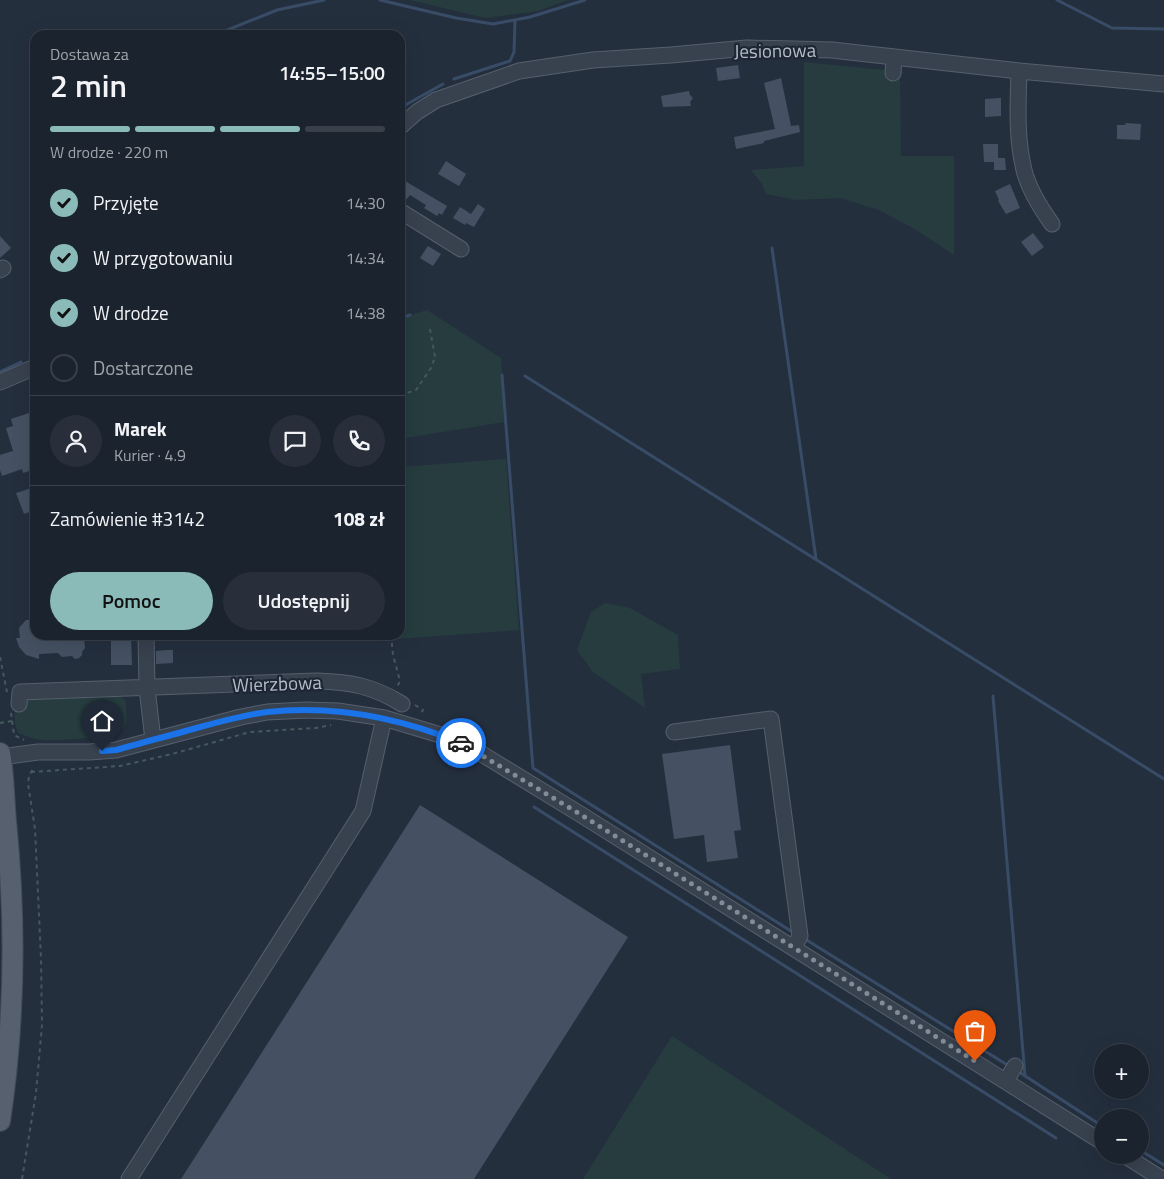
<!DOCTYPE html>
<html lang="pl">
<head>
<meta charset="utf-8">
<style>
	:root { --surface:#1b232e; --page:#282f3a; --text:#f1f3f6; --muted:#a0a4aa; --line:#39404a; --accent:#8bbbb9 }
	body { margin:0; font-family:"Titillium Web",sans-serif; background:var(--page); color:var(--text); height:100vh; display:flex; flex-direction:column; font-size:19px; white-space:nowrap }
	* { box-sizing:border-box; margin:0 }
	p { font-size:16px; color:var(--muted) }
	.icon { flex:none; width:28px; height:28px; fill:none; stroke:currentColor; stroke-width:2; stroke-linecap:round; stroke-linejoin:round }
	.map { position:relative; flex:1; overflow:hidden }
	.panel { position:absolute; left:30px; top:30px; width:375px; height:610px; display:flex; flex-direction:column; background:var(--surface); border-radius:15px; box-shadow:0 5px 20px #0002,0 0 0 1px var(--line) }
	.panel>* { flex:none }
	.controls { position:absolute; left:1094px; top:1044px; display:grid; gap:10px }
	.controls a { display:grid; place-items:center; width:55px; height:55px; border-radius:50%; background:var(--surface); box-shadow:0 5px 20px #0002,0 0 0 1px var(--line); font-size:25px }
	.pin { position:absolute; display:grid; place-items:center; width:42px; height:42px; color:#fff; margin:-51px -21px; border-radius:50% 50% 50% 0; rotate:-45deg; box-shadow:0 0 5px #0007 }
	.pin .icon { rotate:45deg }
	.courier { position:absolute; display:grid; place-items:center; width:50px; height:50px; margin:-25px; border:4px solid #1a73e8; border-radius:50%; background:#fff; color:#222; box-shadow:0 1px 6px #0007 }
	.summary em { font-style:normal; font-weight:600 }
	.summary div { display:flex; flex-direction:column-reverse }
	.summary { display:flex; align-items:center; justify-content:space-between; height:85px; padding:0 20px }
	h1 { font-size:32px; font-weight:600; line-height:38px }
	.bar { display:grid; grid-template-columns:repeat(4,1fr); gap:8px 5px; align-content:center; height:60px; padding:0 20px }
	.bar i { height:6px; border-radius:4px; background:var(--line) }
	.bar .active { background:var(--accent) }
	.bar p { grid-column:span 4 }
	.line { display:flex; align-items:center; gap:12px; padding:0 20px; border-top:1px solid var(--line) }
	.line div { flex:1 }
	.round { display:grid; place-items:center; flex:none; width:52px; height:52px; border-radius:26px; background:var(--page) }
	ol { padding:0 20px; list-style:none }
	li { display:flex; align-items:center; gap:15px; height:55px }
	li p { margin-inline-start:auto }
	li .icon { padding:5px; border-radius:50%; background:var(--accent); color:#111; stroke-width:4 }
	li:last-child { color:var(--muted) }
	li i { width:28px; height:28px; border:2px solid var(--line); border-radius:50% }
	.cta { display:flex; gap:10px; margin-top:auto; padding:10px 20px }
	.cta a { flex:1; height:58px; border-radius:30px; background:var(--accent); color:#111; font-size:20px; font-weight:600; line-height:58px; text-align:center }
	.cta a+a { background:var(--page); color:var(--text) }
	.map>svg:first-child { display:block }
</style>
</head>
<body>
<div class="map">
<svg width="1164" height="1179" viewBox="0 0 1164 1179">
	<rect width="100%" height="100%" fill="#242f3e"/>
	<path fill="#263c3f" d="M 410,0 L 567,0 L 539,11 L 485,18 Z
		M 804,62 L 904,72 L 900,77 L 901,156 L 954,156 L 954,255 L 918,231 L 879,210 L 840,198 L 796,200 L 766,194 L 762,184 L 751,170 L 804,166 Z
		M 427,310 L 501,358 L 504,422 L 400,439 L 400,318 Z
		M 506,459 L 519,630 L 398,639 L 398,635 L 400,635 L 400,467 Z
		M 605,603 L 630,608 L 678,635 L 680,669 L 641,674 L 645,708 L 593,672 L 577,650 L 591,612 Z
		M 119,696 L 125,700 C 126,708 129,720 124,727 C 116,738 58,741 44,740 C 36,740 26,736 18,733 L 15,723 L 15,710 L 26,699 Z
		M 672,1036 L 891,1179 L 583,1179 Z"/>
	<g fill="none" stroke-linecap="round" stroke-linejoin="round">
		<path stroke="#394c67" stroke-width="3" d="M 380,0 L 456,18 L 493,24 L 530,17 L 585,0
			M 1057,0 L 1112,28 L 1164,29
			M 215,35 L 277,10 L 324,0
			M 454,79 L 510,61 L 514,52 L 515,20
			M 400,108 L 443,84
			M 772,248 L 816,559
			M 400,318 L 410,315
			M 30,357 L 35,355
			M 0,372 L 21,362
			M 502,375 L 533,768 L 791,931
			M 525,376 L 1164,779
			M 993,696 L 1025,1076
			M 534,807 L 1056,1138
			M 805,939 L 1009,1066
			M 1019,1072 L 1102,1126
			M 1140,1150 L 1164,1165"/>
	</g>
	<path fill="#455162" d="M 738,65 L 740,78 L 718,81 L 716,68 Z
		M 781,78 L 791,126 L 799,125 L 800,132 L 764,141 L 764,143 L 736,149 L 734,137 L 775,129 L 764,83 Z
		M 689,91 L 690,95 L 693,98 L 690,102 L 691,106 L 663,107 L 661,96 Z
		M 1001,98 L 1001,116 L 985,117 L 985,99 Z
		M 1126,123 L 1141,124 L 1140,140 L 1117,139 L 1117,125 L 1125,125 Z
		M 983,144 L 998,144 L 998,158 L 1005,158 L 1006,170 L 994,170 L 994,162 L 984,162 Z
		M 446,161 L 466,174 L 459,186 L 438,174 Z
		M 400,178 L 447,206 L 442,215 L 439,213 L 437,216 L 424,208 L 426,205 L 410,195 L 407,199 L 400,195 Z
		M 1010,184 L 1020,208 L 1006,214 L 998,201 L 999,200 L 995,191 Z
		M 478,204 L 485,209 L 474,227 L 466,223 L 465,225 L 453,218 L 460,207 L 471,214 Z
		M 1033,233 L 1044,247 L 1032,256 L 1021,242 Z
		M 0,236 L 11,248 L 0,258 Z
		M 428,246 L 441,254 L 433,266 L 420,258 Z
		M 29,413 L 35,431 L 35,450 L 31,451 L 35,469 L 23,473 L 22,469 L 2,476 L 0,470 L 0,455 L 13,451 L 6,428 L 13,426 L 11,419 Z
		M 35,487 L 35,510 L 24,514 L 16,493 Z
		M 26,620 L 35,620 L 35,635 L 84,635 L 85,648 L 82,652 L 82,655 L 79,658 L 75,659 L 72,656 L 62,657 L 58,653 L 39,654 L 39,659 L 26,655 L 19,647 L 16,638 L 20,638 L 19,628 Z
		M 111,635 L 131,635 L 132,665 L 111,665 Z
		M 167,650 L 173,650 L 173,663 L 156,664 L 156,651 Z
		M 730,745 L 741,830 L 734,831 L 738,858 L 707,862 L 704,835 L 674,839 L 662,754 Z
		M 420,805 L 628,937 L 474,1179 L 181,1179 Z"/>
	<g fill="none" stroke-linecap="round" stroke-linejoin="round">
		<defs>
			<path id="minor" d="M 1019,71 C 1018,104 1016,137 1024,170 C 1028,187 1042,210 1052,224
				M 893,73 L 894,57
				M 400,127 L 417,112 L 436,100 L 519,71 L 593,60 L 671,55 L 747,48 L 832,50 L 1019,71 L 1164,84
				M 400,211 L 461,249
				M 0,270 L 3,268
				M 0,382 L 35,367
				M 146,635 L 147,688 L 153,740
				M 19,704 L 20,692 L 317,681 C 351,682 373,686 402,704
				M 674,732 L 771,719 L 800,936 L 794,947
				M 1,757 L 38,752 L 89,752 L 116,750 L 241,717 L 267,712 L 306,710 L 338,711 L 384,718 L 447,737 L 477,751 L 580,814 L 1102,1142
				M 1006,1081 L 1015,1066
				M 1124,1155 L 1162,1179
				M 129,1179 L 363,811 L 384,718"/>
			<path id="major" d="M 0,753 C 4,775 4,799 6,821 C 16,921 15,1022 0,1121"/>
		</defs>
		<use href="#minor" stroke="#565f6c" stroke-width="17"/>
		<use href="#major" stroke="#414a57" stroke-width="22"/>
		<path stroke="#44595c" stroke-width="2" stroke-dasharray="4 4" stroke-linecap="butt" d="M 430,329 L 435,357
			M 400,395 L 416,390 L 431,368 L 435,357
			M 391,635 L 393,655 L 400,681 L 397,687
			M 0,657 L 7,692
			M 415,705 L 423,710 L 420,715
			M 11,713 L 14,735 L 24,740
			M 0,723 L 12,721
			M 31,772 L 120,766 L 172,754 L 250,732 L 316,728 L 331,725
			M 22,1179 L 36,1093 L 42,1025 L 41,958 L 35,829 L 28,784 L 29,776 L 34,767"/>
		<use href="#minor" stroke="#38414e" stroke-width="15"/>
		<use href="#major" stroke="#56606e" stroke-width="20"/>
	</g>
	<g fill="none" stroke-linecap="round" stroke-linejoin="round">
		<path stroke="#828b98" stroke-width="5" stroke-dasharray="0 9" d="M 461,743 L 580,814 L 975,1061"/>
		<path stroke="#1a73e8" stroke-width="6" d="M 102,751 L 116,750 C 144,742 172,735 200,727 C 222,721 244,715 267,712 C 333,705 400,718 461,743"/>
	</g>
	<g text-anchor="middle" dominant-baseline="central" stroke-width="4.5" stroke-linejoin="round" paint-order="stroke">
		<g font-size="19" fill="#b4bcc9" stroke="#1d2633">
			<text transform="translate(775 50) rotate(-1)">Jesionowa</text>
			<text transform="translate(277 683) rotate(-2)">Wierzbowa</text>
		</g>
	</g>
</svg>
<div class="controls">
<a>+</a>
<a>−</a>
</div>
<div class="pin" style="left:975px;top:1061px;background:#ea580c"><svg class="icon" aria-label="bag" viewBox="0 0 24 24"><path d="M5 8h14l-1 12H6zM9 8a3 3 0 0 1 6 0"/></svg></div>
<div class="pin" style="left:102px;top:751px;background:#1f2937"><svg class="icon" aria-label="home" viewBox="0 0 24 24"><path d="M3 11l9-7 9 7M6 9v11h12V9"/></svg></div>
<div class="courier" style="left:461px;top:743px"><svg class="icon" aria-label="car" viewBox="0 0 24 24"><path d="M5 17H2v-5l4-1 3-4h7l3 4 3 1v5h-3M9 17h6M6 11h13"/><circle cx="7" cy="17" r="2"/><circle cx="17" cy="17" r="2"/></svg></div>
<section class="panel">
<div class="summary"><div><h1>2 min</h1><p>Dostawa za</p></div><em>14:55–15:00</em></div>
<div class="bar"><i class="active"></i><i class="active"></i><i class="active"></i><i></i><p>W drodze · 220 m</p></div>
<ol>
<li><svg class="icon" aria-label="check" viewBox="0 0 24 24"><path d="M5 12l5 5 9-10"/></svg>Przyjęte<p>14:30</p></li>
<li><svg class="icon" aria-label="check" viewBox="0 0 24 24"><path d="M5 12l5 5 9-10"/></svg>W przygotowaniu<p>14:34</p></li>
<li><svg class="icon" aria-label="check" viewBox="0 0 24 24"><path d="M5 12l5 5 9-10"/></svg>W drodze<p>14:38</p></li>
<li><i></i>Dostarczone</li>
</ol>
<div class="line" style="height:90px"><a class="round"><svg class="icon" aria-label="person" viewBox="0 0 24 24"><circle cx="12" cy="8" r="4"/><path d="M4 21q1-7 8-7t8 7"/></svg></a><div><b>Marek</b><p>Kurier · 4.9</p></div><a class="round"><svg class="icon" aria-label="chat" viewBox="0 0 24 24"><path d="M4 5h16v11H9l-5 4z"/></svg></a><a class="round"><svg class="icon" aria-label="phone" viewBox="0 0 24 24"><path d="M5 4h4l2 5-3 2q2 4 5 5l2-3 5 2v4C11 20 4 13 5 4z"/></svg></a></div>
<div class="line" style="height:65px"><div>Zamówienie #3142</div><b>108 zł</b></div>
<div class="cta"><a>Pomoc</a><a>Udostępnij</a></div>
</section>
</div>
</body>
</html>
